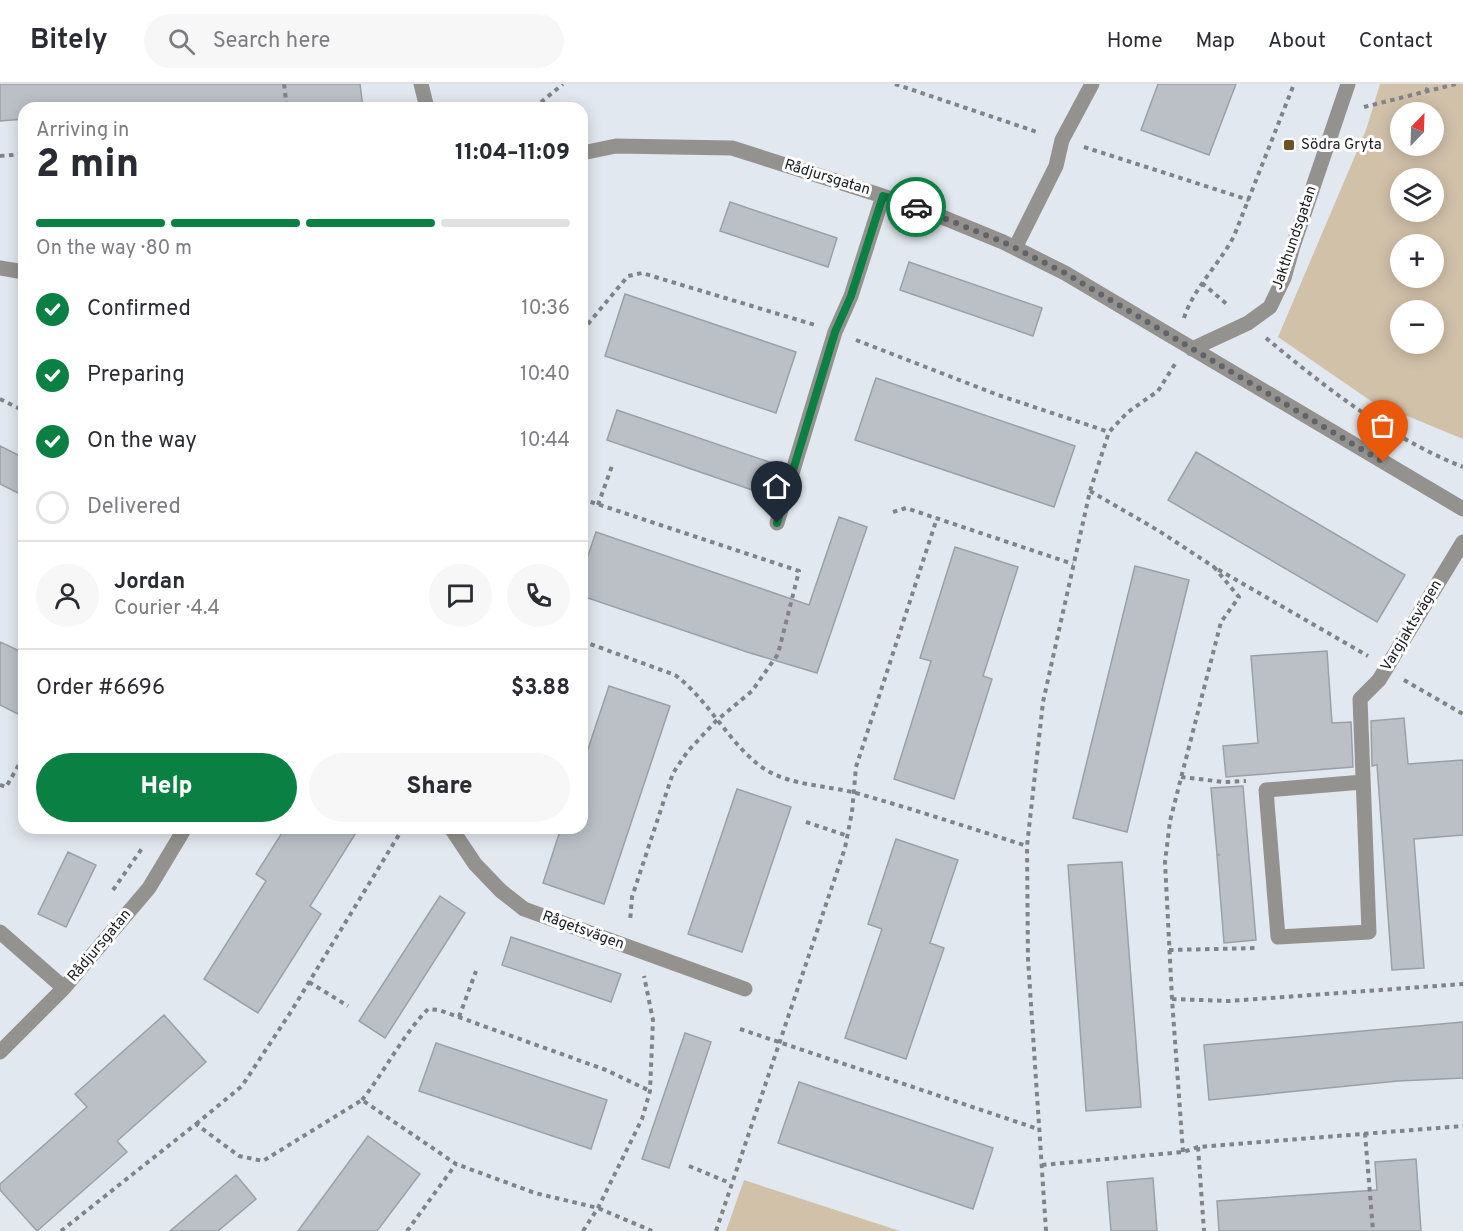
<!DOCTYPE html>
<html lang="en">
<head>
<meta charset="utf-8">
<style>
	:root { --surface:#fff; --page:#f7f7f7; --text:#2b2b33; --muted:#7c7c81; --line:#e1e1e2; --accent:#0b8043 }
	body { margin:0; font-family:Overpass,sans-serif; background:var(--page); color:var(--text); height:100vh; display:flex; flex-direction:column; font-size:22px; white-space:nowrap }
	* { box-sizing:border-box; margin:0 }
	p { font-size:20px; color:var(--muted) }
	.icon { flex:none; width:33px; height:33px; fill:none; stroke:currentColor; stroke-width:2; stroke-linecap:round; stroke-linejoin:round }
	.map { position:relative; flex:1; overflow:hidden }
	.details { position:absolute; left:18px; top:18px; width:570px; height:732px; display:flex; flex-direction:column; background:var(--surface); border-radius:18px; box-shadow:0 3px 15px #0003 }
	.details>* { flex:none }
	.needle { width:39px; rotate:23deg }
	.fabs { position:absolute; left:1390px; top:18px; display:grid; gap:12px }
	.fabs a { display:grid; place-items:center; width:54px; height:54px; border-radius:50%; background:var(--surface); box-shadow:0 3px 15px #0003; font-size:30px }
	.pin { position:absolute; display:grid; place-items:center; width:51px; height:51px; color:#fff; margin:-62px -26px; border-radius:50% 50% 50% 0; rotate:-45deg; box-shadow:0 0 6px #0007 }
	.pin .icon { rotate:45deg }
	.courier { position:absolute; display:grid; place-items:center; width:60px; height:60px; margin:-30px; border:4px solid #0b8043; border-radius:50%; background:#fff; color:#222; box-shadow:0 2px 8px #0007 }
	.overview em { font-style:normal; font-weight:800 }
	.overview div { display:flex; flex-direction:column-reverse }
	.overview { display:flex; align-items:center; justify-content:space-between; height:102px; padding:0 18px }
	h1 { font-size:39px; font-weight:800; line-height:45px }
	.bar { display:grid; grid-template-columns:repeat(4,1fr); gap:9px 6px; align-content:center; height:72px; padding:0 18px }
	.bar i { height:8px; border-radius:4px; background:var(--line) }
	.bar .active { background:var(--accent) }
	.bar p { grid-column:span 4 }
	.line { display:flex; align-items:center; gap:15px; padding:0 18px; border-top:2px solid var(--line) }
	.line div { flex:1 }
	.round { display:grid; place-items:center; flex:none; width:63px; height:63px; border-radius:32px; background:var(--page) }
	ol { padding:0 18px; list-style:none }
	li { display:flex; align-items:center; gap:18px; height:66px }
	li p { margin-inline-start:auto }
	li .icon { padding:6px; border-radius:50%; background:var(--accent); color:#fff; stroke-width:4 }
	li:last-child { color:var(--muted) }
	li i { width:33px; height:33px; border:3px solid var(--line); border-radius:50% }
	.action { display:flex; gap:12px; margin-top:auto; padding:12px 18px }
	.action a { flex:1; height:69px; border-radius:36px; background:var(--accent); color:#fff; font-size:24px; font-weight:800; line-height:69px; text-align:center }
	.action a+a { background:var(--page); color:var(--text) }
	header { display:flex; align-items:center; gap:36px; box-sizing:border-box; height:84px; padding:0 30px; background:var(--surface); border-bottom:2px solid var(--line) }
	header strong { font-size:28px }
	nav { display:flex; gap:33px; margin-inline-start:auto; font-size:21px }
	.search { width:420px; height:54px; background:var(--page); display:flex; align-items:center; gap:15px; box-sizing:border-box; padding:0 21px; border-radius:33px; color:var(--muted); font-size:22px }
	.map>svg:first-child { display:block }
</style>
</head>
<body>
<header>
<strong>Bitely</strong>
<div class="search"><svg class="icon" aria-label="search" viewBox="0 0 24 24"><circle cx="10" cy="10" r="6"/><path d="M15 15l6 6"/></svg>Search here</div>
<nav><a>Home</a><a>Map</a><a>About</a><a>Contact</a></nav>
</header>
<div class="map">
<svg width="1463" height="1147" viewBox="0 0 1463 1147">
	<rect width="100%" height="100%" fill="#e2e8ef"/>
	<path fill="#d2c1a9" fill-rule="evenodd" d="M 1380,0 L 1463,0 L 1463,355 L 1371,317 L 1278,253 L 1366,46 ZM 1401,28 L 1434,28 L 1434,62 L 1401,62 ZM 1401,94 L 1434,94 L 1434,128 L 1401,128 ZM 1401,160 L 1434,160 L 1434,194 L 1401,194 ZM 1401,226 L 1434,226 L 1434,260 L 1401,260 Z
		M 744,1096 L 900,1147 L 726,1147 Z"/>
	<path fill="#bbc0c7" stroke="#9ba0a7" stroke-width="1.5" d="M 0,0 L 360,0 L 363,24 L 24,24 L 24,35 L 0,37 Z
		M 1158,0 L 1236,0 L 1209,71 L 1141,46 Z
		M 730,118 L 837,154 L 828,183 L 720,147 Z
		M 909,178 L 1042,224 L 1033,252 L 900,206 Z
		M 625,210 L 796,268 L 776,329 L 605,272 Z
		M 876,294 L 1075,362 L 1054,423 L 855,356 Z
		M 617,326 L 772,379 L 761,409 L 607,356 Z
		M 0,362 L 24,374 L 24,412 L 0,400 Z
		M 1196,368 L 1405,491 L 1377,538 L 1168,416 Z
		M 839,433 L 867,443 L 817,589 L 747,568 L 582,512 L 582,489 L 596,448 L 809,521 Z
		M 955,463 L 1018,483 L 983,592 L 992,595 L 954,715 L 894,695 L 931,577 L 920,574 Z
		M 1135,482 L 1189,496 L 1127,748 L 1073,734 Z
		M 0,558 L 24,569 L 24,633 L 0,621 Z
		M 1327,567 L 1332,639 L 1351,638 L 1353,683 L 1226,693 L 1223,662 L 1258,659 L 1251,572 Z
		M 609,602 L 670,622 L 604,820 L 543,799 L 561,744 L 582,744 L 582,683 Z
		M 1404,634 L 1408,680 L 1463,676 L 1463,751 L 1414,755 L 1424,884 L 1392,886 L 1377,681 L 1372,682 L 1371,637 Z
		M 1243,702 L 1256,856 L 1224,859 L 1217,771 L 1220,771 L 1217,770 L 1211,704 Z
		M 737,705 L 791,723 L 742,868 L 688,850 Z
		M 285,744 L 359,744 L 310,822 L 321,830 L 258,929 L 204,895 L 266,797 L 256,790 Z
		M 896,755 L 958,776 L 930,859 L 944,864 L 906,975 L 845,954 L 882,845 L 868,840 Z
		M 68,768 L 96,781 L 66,843 L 38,830 Z
		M 1122,778 L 1141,1023 L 1086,1027 L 1068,781 Z
		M 440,812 L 465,829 L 385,954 L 359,937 Z
		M 511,853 L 621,890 L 611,918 L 502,881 Z
		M 164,931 L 206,978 L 117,1057 L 127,1068 L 37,1147 L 0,1106 L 0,1100 L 87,1023 L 75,1010 Z
		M 1463,938 L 1463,994 L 1398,997 L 1209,1016 L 1204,961 Z
		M 685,949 L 711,958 L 669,1084 L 642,1075 Z
		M 436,959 L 607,1016 L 591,1065 L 419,1007 Z
		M 799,998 L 993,1064 L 973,1125 L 778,1059 Z
		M 368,1052 L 420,1090 L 377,1147 L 298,1147 Z
		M 1416,1075 L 1421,1147 L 1219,1147 L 1217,1117 L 1377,1106 L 1375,1078 Z
		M 236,1091 L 256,1115 L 218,1147 L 170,1147 Z
		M 1153,1094 L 1157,1147 L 1111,1147 L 1107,1098 Z"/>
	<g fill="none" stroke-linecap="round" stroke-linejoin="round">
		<path stroke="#808489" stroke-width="4" stroke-dasharray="4.5 4.5" stroke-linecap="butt" d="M 284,0 L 287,24
			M 895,0 L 1040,49
			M 1426,8 L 1429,0
			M 1364,23 L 1456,0
			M 534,24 L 563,0
			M 1084,63 L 1249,116
			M 0,72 L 24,70
			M 1202,199 L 1229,222
			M 1184,234 C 1194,203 1219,181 1234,152 L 1294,0
			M 582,247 L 628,192 L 642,189 L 815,241
			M 1266,254 C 1326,304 1390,354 1463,383
			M 856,256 L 998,311 L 1109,348
			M 0,315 L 24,327
			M 1090,407 L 1159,447 L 1214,483
			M 582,415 L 799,487 L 778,570 L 752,607 L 716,637 L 688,667 L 673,689 L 632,813 L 630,838
			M 598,421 L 613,379
			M 893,428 L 906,424 L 1073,480
			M 582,557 L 675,591 C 709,616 728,659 763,684 C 790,702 826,701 856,709 C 913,725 970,744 1027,762
			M 1404,596 L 1463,630
			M 1181,693 L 1224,698 L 1246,697
			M 0,701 L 6,703 L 24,672
			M 806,738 L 848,752
			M 113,806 L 143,763
			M 1169,866 L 1258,864
			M 309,898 L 348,922
			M 1172,915 L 1229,917 L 1463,900
			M 459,933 L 476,887
			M 740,945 L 1038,1045
			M 362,1016 C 385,987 402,952 428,925 L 439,926 L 606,986 L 650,1007
			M 196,1040 L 242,1002 L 292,926 L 403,744
			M 1365,1049 L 1373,1147
			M 1198,1063 L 1204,1147
			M 1183,1068 L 1172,915 L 1165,778 L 1170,737 L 1221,538 L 1239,513 L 1214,483 L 1368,572
			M 1042,1081 L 1183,1068 L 1198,1063 L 1463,1042
			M 689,1082 L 730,1099
			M 61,1147 L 196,1040 L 239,1072 L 263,1077 L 362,1016 L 456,1080 L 535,1109 L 598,1124 L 652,1147
			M 407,1147 L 456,1080
			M 583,1147 L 598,1124 L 642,1035 L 650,1007 L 653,936 L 644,892
			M 716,1147 L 845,764 L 852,728 L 856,683 L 937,434
			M 1046,1147 L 1028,875 L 1027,762 L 1043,618 L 1090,407 L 1109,348 L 1128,328 L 1158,307 L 1175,280"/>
		<path stroke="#94928f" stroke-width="15" d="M 421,0 L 427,24
			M 582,69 L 616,62 L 732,64 L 883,112 L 942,133 L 1003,158 L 1065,189 L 1463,425
			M 1015,164 L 1056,82 L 1062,56 L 1092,0
			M 0,184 L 24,188
			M 1192,265 L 1248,239 L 1270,223 L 1284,194 L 1293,162 L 1348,0
			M 777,439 L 835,248 L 851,212 L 883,112
			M 1363,698 L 1266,706 L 1278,853 L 1369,848 L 1360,615 L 1379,596 L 1463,458
			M 451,744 L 475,780 L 501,807 L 524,825 L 745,905
			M 0,848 L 64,904
			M 0,968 L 64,904 L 149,804 L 185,744"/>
	</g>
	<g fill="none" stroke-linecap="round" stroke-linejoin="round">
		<path stroke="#616368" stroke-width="6" stroke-dasharray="0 10.8" d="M 916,123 L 1003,158 L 1065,189 L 1383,378"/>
		<path stroke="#0b8043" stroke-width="8" d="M 777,439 L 835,248 L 851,212 L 883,112 L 916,123"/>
	</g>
	<rect fill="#6e5225" stroke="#fff" stroke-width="2" x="1283" y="55" width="12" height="12" rx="3"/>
	<g text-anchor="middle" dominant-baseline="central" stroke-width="6" stroke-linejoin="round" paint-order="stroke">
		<g font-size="15" fill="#1b1c1f" stroke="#fff" text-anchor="start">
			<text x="1301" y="61">Södra Gryta</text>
		</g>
		<g font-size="15" fill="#1b1c1f" stroke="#fff">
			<text transform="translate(827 94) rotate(17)">Rådjursgatan</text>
			<text transform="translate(1295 154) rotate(-71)">Jakthundsgatan</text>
			<text transform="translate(1412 542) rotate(-59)">Vargjaktsvägen</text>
			<text transform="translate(583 847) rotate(20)">Rågetsvägen</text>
			<text transform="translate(100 862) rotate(-50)">Rådjursgatan</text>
		</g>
	</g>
</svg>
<div class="fabs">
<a><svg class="needle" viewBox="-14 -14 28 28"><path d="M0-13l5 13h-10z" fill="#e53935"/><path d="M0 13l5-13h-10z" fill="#7c7c81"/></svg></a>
<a><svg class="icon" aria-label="layers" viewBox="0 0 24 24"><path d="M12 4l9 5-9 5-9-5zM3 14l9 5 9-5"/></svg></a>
<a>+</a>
<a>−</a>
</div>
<div class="pin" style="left:1383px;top:378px;background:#ea580c"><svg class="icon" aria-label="bag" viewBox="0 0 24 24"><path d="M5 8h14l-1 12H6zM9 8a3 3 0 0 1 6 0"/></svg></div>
<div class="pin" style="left:777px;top:439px;background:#1f2937"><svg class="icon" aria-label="home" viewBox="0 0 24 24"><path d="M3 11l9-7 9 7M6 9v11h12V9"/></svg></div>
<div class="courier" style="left:916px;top:123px"><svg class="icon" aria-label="car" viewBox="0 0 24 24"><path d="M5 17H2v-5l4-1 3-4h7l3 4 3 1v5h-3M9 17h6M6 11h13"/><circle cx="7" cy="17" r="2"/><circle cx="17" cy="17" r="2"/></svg></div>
<section class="details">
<div class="overview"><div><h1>2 min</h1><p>Arriving in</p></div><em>11:04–11:09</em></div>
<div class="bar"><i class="active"></i><i class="active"></i><i class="active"></i><i></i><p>On the way · 80 m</p></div>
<ol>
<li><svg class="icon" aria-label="check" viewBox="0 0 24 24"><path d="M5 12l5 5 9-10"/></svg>Confirmed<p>10:36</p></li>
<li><svg class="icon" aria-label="check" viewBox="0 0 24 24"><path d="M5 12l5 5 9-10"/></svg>Preparing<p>10:40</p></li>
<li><svg class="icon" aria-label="check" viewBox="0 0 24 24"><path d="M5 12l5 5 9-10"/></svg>On the way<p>10:44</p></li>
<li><i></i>Delivered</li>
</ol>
<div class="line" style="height:108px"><a class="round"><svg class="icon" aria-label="person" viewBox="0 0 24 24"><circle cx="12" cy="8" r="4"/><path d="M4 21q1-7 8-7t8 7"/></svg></a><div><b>Jordan</b><p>Courier · 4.4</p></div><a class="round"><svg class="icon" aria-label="chat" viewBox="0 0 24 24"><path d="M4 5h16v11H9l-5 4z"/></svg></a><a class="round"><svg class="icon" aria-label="phone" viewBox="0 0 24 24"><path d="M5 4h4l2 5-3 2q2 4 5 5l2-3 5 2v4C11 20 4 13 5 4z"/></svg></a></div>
<div class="line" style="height:78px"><div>Order #6696</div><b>$3.88</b></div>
<div class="action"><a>Help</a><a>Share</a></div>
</section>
</div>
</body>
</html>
